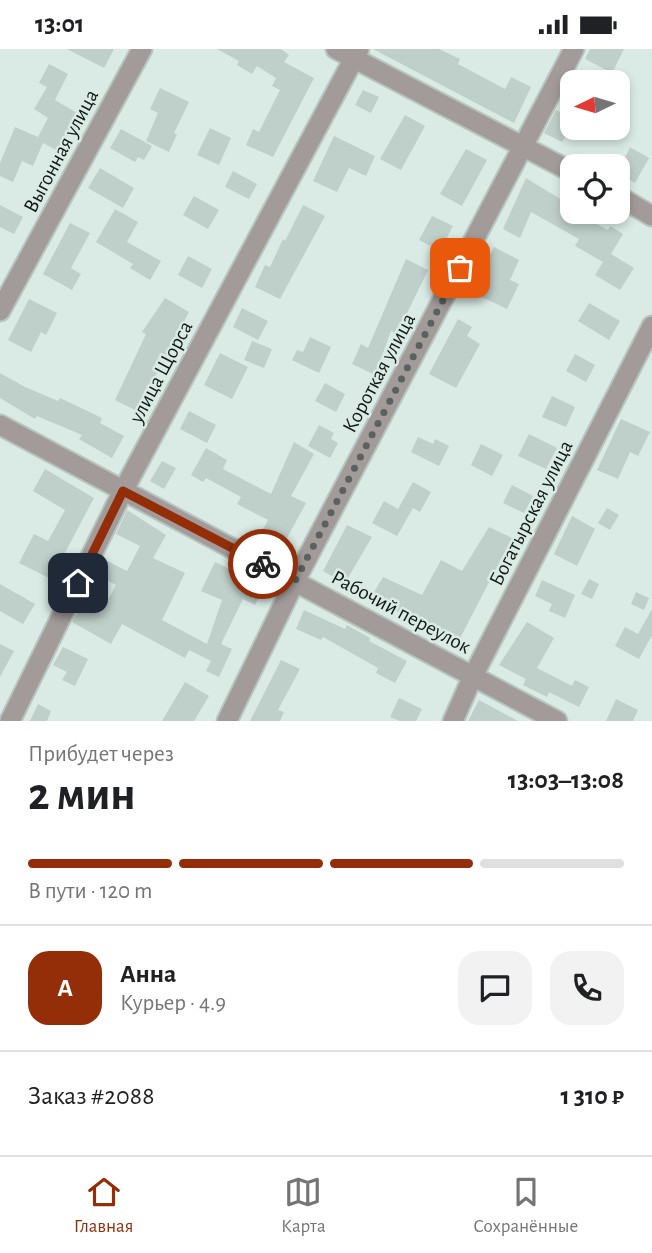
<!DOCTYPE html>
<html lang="ru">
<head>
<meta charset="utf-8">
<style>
	:root { --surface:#fff; --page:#f2f2f2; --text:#202124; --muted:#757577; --line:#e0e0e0; --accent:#942e09 }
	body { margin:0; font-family:"Alegreya Sans",sans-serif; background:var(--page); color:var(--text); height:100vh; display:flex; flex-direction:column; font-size:26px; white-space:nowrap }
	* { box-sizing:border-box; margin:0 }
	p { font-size:23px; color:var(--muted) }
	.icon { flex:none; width:38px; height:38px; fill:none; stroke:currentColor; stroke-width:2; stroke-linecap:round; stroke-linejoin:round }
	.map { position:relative; height:672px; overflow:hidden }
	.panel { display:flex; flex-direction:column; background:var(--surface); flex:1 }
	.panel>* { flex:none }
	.needle { width:46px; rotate:265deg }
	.fabs { position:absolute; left:560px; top:21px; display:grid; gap:14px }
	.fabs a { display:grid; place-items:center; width:70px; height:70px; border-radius:14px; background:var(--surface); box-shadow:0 4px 10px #0003; font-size:35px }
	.pin { position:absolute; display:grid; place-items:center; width:60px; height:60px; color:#fff; margin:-30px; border-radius:14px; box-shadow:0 4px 10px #0006 }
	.courier { position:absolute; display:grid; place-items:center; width:70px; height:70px; margin:-35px; border:5px solid #942e09; border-radius:50%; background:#fff; color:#222; box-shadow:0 2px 9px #0007 }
	.summary em { font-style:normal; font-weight:600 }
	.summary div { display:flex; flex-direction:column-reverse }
	.summary { display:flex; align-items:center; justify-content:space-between; height:119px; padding:0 28px }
	h1 { font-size:46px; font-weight:600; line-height:52px }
	.bar { display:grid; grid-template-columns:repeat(4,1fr); gap:10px 7px; align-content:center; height:84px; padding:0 28px }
	.bar i { height:9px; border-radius:5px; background:var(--line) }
	.bar .selected { background:var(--accent) }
	.bar p { grid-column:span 4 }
	.line { display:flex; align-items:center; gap:18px; padding:0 28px; border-top:2px solid var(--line) }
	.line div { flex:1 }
	.round { display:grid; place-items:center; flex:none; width:74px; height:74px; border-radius:21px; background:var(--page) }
	.status { display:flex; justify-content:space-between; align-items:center; height:49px; padding:0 35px; background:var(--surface); direction:ltr }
	.status svg { height:19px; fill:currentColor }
	.tab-bar { display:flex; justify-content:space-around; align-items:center; height:98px; border-top:2px solid var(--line); background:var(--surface); font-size:19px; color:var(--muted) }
	.tab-bar a { display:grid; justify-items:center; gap:4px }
	.tab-bar .selected { color:var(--accent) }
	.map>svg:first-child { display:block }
</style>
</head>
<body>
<div class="status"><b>13:01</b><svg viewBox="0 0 49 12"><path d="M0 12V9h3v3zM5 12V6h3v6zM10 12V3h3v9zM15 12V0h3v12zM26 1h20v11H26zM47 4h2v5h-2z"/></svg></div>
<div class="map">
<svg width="652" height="672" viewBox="0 0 652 672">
	<rect width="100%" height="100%" fill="#daebe5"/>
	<path fill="#bfcfca" d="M 67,0 L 114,0 L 104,19 Z
		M 217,0 L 281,0 L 289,6 L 284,13 L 314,29 L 273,108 L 246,96 L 253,80 L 259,83 L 280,41 L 272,37 L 276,29 L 257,17 L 252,25 L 237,16 L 239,12 Z
		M 373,0 L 439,0 L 460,10 L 458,15 L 505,40 L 511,28 L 531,38 L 514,74 Z
		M 590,0 L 624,0 L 612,24 L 585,10 Z
		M 49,15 L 68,25 L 55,51 L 77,64 L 58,102 L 43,94 L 33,117 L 22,112 L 13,133 L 0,127 L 0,114 L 15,78 L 38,88 L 48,69 L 34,60 L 47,38 L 39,34 Z
		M 160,39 L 189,53 L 174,84 L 177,85 L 169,103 L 146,92 L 158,64 L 150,60 Z
		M 363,41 L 379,48 L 371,64 L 355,56 Z
		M 572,50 L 572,83 L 568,90 L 565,88 L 562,93 L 544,84 L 556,61 L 564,65 Z
		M 405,66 L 425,77 L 401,121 L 380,110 Z
		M 210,79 L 231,89 L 219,116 L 197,106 Z
		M 121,80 L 152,97 L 144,111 L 138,108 L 135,113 L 110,99 Z
		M 334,87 L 375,107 L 366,127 L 349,119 L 337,143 L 313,132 Z
		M 630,98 L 649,109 L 635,134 L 618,124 Z
		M 466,100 L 487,111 L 462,157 L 440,145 Z
		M 100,119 L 134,139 L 123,159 L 88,139 Z
		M 233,122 L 257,135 L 249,150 L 225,138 Z
		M 526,129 L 572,157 L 572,163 L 587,163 L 584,168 L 608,181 L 610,177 L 623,185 L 611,205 L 634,219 L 620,241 L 595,226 L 603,213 L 575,197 L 579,190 L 531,163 L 520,189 L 503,180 Z
		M 194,147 L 219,161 L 208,180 L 183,166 Z
		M 0,156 L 23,168 L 14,185 L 0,178 Z
		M 303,156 L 325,167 L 280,250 L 255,238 L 265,216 L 270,218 L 283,190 L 285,192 Z
		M 115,160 L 138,173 L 127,193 L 161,212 L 150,231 L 130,219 L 133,215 L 96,193 Z
		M 432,167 L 453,177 L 440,202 L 419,191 Z
		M 70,174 L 90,184 L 71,219 L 81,225 L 72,241 L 43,225 Z
		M 494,198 L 519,211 L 510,231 L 519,235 L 507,260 L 471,243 Z
		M 188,207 L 212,220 L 202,239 L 178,226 Z
		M 406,210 L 428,221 L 397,285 L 391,282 L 375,326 L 352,315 L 361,295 L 368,299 Z
		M 165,249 L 189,263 L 137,362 L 115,351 L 146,285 L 142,283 Z
		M 29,250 L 57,264 L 46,286 L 41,283 L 31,303 L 8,291 Z
		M 589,254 L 620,272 L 609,291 L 578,272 Z
		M 242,259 L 268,272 L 258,291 L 233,278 Z
		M 458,270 L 472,278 L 467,287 L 480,295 L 456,339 L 429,325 Z
		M 310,288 L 331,298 L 319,324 L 292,311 L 297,301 L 303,303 Z
		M 252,292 L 272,300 L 264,319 L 244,311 Z
		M 220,304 L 248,318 L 232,350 L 204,336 Z
		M 575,305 L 595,316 L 586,333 L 566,322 Z
		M 0,324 L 25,338 L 58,352 L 60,349 L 102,369 L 100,374 L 124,387 L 112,409 L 79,390 L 82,386 L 37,367 L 35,370 L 0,349 Z
		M 325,334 L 345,345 L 336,363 L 315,352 Z
		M 552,347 L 575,358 L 566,378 L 542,368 Z
		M 189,362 L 216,376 L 207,394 L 180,380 Z
		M 621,370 L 650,383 L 638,407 L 630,403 L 618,430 L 597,421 Z
		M 319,376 L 334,384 L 331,390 L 338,394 L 330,409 L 308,397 Z
		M 529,385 L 557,399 L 546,420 L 518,407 Z
		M 418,388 L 433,395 L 435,390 L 449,397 L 439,417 L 411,403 Z
		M 294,393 L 314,405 L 291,447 L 306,454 L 280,502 L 258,490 L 268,471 L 237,455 L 241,448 L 206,429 L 203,433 L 191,426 L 206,399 L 227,411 L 223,420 L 271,445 Z
		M 481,395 L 503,406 L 492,427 L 471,416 Z
		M 162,412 L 176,419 L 164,440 L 150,432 Z
		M 45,420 L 94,449 L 51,530 L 19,514 L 34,485 L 48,492 L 65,461 L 33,442 Z
		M 413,433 L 431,443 L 420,463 L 413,459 L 397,487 L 372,474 L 384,452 L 398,460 Z
		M 512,436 L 533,447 L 524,464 L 503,454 Z
		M 607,459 L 619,466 L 610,481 L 598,474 Z
		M 127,461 L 166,486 L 153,509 L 185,524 L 162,571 L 207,595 L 222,551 L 201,542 L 215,513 L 242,526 L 244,522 L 266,533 L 255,556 L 243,550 L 221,595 L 232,600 L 219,628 L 206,622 L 211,612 L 189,601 L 185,609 L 122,575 L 111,595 L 72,573 L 83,554 L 101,564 L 116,536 L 99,527 L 107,512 L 127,522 L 140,497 L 116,485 Z
		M 572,467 L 595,480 L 577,517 L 554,505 Z
		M 347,476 L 372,488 L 345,534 L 323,522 Z
		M 489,478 L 512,489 L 457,595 L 427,580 L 429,577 L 370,550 L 383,528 L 422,546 L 441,511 L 462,522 Z
		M 589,530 L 599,535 L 592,550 L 581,545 Z
		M 542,531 L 575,546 L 565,569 L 549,562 L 552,555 L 535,547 Z
		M 0,535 L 35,555 L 23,575 L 0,562 Z
		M 636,543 L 649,549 L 644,561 L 631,555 Z
		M 652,560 L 652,586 L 639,610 L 615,597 L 625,578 L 638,585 Z
		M 304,561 L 345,580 L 347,576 L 370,589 L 369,592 L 407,612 L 395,634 L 376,624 L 378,619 L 323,588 L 321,591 L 296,580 Z
		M 527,573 L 554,589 L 537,619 L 572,637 L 575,631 L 589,638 L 579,658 L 549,643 L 547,648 L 523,636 L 526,630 L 499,616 Z
		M 0,595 L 14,602 L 0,628 Z
		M 63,598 L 88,610 L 75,637 L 62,631 L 67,623 L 53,616 Z
		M 281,611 L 300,620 L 278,661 L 284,663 L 280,672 L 250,672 Z
		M 185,633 L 209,647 L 194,672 L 162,672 Z
		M 399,649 L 422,660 L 416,672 L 400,672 L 390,668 Z
		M 616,650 L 638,661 L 633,672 L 606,672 Z
		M 479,651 L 518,672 L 468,672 Z
		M 38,655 L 51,662 L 47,672 L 30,672 Z"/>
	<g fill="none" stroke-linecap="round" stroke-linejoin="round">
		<defs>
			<path id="minor" d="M 336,0 L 572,123
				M 618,147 L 652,167
				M 0,262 L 142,0
				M 0,376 L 557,672
				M 10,672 L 123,442 L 359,0
				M 227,672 L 295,532 L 574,0
				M 453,672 L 473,627 L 652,277"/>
		</defs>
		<use href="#minor" stroke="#b6c5c0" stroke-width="23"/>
		<use href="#minor" stroke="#a29b99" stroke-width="19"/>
	</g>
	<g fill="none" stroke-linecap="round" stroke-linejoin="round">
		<path stroke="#58625e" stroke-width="7" stroke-dasharray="0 12.6" d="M 263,515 L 295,532 L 460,219"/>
		<path stroke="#942e09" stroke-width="9" d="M 78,534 L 123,442 L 263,515"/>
	</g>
	<g text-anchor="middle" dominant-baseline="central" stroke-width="5" stroke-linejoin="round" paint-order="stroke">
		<g font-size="21" fill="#121816" stroke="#daebe5">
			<text transform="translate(61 102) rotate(-62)">Выгонная улица</text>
			<text transform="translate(161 323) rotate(-62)">улица Щорса</text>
			<text transform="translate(379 324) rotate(-62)">Короткая улица</text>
			<text transform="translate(531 464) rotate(-63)">Богатырская улица</text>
			<text transform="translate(401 563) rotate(28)">Рабочий переулок</text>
		</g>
	</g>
</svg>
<div class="fabs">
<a><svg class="needle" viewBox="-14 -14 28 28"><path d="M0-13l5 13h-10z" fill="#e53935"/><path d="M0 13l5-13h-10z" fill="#757577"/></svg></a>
<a><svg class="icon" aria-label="locate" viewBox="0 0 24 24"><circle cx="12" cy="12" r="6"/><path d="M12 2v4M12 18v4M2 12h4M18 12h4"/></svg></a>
</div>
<div class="pin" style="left:460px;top:219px;background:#ea580c"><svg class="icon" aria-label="bag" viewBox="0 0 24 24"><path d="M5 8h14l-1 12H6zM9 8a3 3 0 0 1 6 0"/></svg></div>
<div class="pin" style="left:78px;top:534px;background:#1f2937"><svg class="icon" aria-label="home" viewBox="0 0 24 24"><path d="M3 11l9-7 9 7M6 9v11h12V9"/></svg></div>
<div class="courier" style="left:263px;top:515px"><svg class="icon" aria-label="bike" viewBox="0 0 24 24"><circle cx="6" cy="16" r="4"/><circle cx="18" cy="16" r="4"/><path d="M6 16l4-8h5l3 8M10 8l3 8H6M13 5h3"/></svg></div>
</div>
<section class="panel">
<div class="summary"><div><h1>2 мин</h1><p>Прибудет через</p></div><em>13:03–13:08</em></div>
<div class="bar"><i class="selected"></i><i class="selected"></i><i class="selected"></i><i></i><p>В пути · 120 m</p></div>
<div class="line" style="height:126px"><b class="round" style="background:var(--accent);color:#fff">А</b><div><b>Анна</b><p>Курьер · 4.9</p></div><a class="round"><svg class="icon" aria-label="chat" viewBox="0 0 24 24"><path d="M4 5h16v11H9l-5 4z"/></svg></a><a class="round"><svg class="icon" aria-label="phone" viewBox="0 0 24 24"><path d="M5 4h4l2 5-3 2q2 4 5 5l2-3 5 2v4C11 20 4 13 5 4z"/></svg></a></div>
<div class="line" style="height:91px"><div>Заказ #2088</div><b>1 310 ₽</b></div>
</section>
<nav class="tab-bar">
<a class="selected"><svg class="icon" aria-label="home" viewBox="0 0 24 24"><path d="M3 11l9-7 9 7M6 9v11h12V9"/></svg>Главная</a>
<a><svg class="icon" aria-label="map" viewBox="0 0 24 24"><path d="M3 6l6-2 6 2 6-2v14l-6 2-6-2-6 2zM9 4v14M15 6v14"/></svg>Карта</a>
<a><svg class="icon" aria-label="saved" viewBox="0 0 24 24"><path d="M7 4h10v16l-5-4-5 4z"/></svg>Сохранённые</a>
</nav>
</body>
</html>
